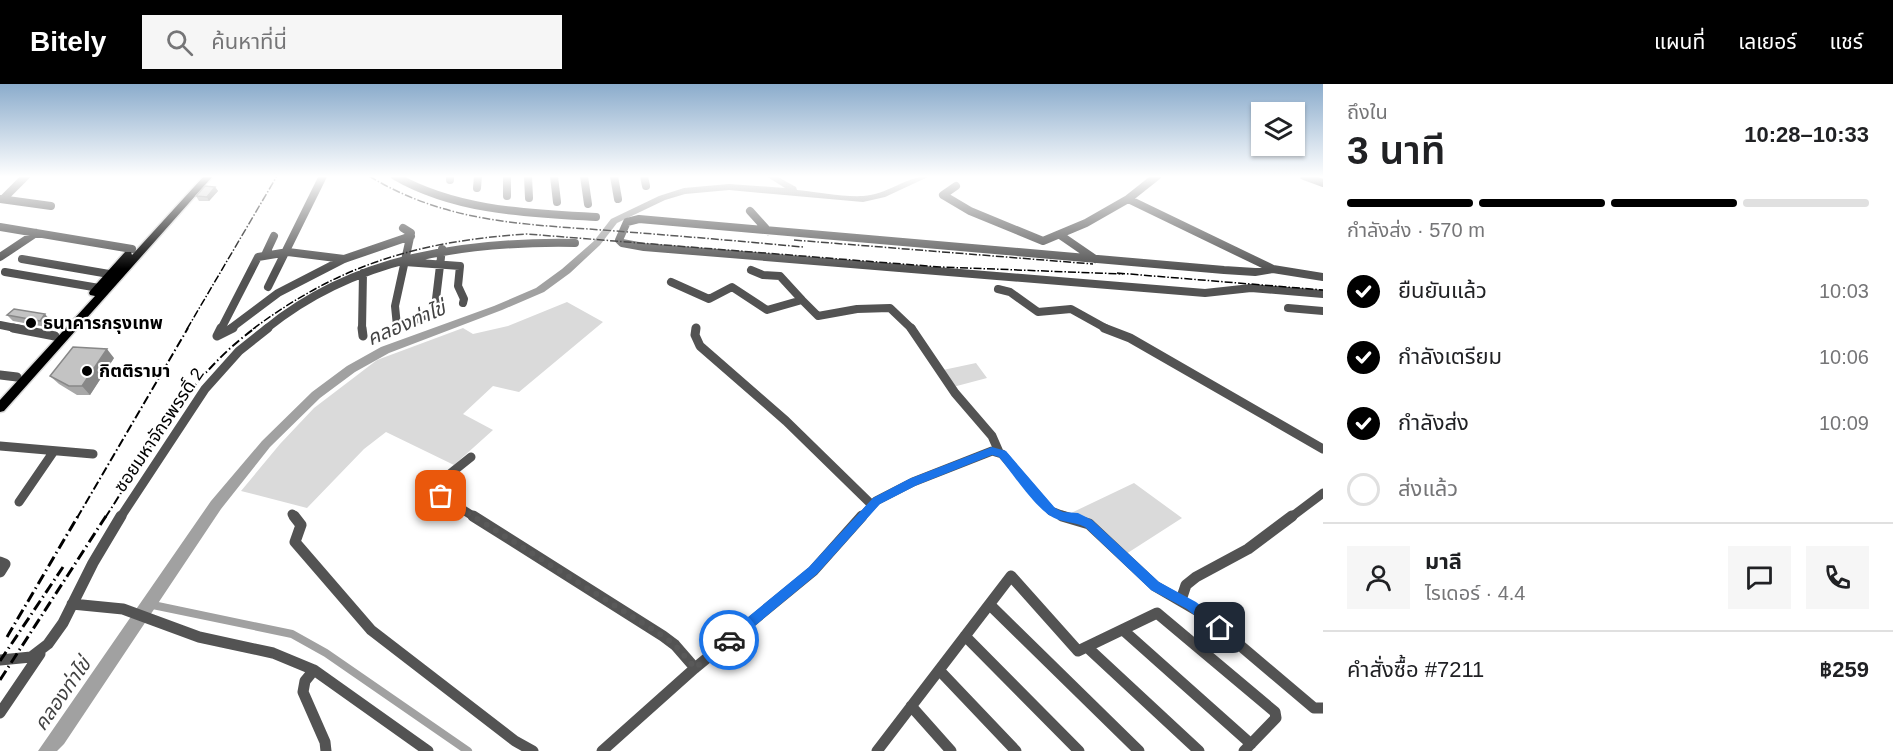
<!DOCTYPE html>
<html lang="th">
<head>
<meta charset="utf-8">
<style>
	:root { --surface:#fff; --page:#f6f6f6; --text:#202124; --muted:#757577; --line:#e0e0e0; --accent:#000 }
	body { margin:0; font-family:Arial,"Noto Sans Thai",sans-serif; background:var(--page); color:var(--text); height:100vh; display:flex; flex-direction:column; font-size:22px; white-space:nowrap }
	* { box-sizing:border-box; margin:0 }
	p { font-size:20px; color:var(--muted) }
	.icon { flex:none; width:33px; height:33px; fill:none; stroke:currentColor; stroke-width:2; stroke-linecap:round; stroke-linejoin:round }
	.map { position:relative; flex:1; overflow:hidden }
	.sheet { display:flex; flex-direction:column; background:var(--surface); width:570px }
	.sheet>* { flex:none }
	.fabs { position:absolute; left:1251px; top:18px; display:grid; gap:12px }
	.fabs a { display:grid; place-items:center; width:54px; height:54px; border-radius:0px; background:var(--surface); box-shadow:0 2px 4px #0004; font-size:30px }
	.pin { position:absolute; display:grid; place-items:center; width:51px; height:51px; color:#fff; margin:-26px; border-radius:12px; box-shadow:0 3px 9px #0006 }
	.courier { position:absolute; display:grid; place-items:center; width:60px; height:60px; margin:-30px; border:4px solid #1a73e8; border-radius:50%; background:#fff; color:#222; box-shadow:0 2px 8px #0007 }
	.summary em { font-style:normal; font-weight:600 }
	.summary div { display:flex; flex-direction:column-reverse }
	.summary { display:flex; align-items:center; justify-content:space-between; height:102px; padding:0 24px }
	h1 { font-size:39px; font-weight:600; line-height:45px }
	.bar { display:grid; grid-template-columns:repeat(4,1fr); gap:9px 6px; align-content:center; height:72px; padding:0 24px }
	.bar i { height:8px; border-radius:4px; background:var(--line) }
	.bar .current { background:var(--accent) }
	.bar p { grid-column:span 4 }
	.line { display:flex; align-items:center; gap:15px; padding:0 24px; border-top:2px solid var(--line) }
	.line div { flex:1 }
	.round { display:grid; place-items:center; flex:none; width:63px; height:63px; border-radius:0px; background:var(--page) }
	ol { padding:0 24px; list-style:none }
	li { display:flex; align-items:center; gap:18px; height:66px }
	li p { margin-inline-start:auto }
	li .icon { padding:6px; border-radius:50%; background:var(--accent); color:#fff; stroke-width:4 }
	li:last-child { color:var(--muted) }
	li i { width:33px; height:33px; border:3px solid var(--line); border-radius:50% }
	header { display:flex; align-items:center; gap:36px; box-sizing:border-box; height:84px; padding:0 30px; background:var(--accent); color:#fff }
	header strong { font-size:28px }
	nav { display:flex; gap:33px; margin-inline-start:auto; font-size:21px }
	.search { width:420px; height:54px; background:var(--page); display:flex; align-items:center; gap:15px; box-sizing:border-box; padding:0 21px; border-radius:0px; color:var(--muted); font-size:22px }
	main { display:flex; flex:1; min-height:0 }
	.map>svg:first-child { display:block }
</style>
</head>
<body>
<header>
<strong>Bitely</strong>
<div class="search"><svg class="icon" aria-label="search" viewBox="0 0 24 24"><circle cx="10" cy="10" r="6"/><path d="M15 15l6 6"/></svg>ค้นหาที่นี่</div>
<nav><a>แผนที่</a><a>เลเยอร์</a><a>แชร์</a></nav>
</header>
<main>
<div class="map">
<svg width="1323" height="667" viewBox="0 0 1323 667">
	<rect width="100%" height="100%" fill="#fff"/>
	<path fill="#dadada" d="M 567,218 L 603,238 L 519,308 L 493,302 L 463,330 L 493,346 L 454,381 L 386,348 L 364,365 L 307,424 L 241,407 L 280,360 L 314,324 L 377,276 L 463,244 L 473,250 L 508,242 Z
		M 976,279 L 987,294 L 953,303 L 943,286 Z
		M 1134,399 L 1182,434 L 1126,470 L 1069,430 Z"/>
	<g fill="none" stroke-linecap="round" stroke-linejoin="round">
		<path stroke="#a1a1a1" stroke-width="8" d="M 148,520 L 292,550 L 326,569 L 468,667"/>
		<path fill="#a1a1a1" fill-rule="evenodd" d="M 766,92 L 776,92 L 796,103 L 797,106 C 818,108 842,113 863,112 C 887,111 906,92 930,92 L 885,113 L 863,118 L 729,106 L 685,110 L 665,116 L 617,139 L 600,161 L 570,189 L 544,208 L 502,226 L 389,269 L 355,288 L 320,314 L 270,363 L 221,425 L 64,660 L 57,667 L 38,667 L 211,417 L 262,357 L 312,308 L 347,282 L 381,263 L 494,222 L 536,204 L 562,185 L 594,157 L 611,135 L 659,112 L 684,104 L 729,100 L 785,104 Z"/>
		<defs>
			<path id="major" d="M 204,92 L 213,92 L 4,327 L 0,328 L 0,316 L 95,212 L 90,211 L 89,209 L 90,207 L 125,168 L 131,168 L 132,171 Z"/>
		</defs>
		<use href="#major" stroke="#dbdbdb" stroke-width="3"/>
		<path stroke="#535353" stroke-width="8" d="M 395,92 C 456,127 527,129 596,133
			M 450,92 L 450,96
			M 507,92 L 507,112
			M 528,92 L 529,114
			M 554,92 L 557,118
			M 584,92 L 588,120
			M 614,92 L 618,115
			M 644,92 L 646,102
			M 1157,92 L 1128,115 L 1273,185 L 1323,193
			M 1304,92 L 1323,99
			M 956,102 L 943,111 L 970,127 L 1043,157 L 1086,139 L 1128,115
			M 477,104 L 478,92
			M 0,115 L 51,122
			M 3,115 L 26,92
			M 750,127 L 768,147
			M 0,143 L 132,165
			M 403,144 L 411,149 L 395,222 L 397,242 L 403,242 L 437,226 L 436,215 L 442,165
			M 1060,151 L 1095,175
			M 266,169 L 274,152
			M 0,173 L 36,149
			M 22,175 L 109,190
			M 344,175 L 411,152
			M 405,178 L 460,182 L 458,202 L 464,215 L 463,219
			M 1273,185 L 1255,188 L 1224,186 L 639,135 L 627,138 L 619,156 L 622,159 L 644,163 L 1205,209 L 1251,204 L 1323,210
			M 751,186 L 763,191 L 780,192 L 802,216
			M 5,188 L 99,204 L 104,207
			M 671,198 L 709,215 L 732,203 L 767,226 L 802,216 L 818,232 L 857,225 L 890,224 L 912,245
			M 268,203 L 323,92
			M 998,205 L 1010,208 L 1038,228 L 1071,225 L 1107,245
			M 1288,224 L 1323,227
			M 0,241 L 20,245
			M 221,245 L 258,173 L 288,168 L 344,175
			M 230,245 L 278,209 L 344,175
			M 266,245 C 354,173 465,157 575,159
			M 362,245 L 363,189"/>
		<path stroke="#535353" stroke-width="9" d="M 13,244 L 55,252
			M 221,244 L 217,252 L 233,244
			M 362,244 L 363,252
			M 696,244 L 695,251 L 700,262 L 786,337 L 872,421
			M 911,244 L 955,309 L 992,352 L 999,368
			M 1104,244 L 1130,254 L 1323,365
			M 0,291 L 17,293
			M 0,362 L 93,370
			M 471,373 L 441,397 L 438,410 L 476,434
			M 19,418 L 54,367
			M 292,430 L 295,434
			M 120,434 L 205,305 L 239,267 L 268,244
			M 861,434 L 876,417 L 913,398 L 992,367 L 1002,370 L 1051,427 L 1069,434
			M 1290,434 L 1323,409"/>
		<path stroke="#535353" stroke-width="11" d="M 294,432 L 301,441 L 295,458 L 371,546 L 515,657 L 533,667
			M 473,432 L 663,552 L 675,561 L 695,584
			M 1062,432 L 1089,440 L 1155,502 L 1203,530 L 1314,624 L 1323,624
			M 0,478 L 5,480 L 0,488
			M 1181,516 L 1186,501 L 1196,493 L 1248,465 L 1292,432
			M 72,520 L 123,525 L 199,553 L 273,569 L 314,586 L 428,667
			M 990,521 L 1139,667
			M 1123,546 L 1251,660
			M 965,552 L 1079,667
			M 1088,564 L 1199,667
			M 0,576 L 31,573 L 48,560 L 63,539 L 93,479 L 121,432
			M 314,586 L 305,597 L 303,608 L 325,658 L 326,667
			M 939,586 L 1016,667
			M 911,622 L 951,667
			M 0,629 L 40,570
			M 602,667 L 695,584 L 813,487 L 862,432
			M 877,667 L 1011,492 L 1078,567 L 1157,529 L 1275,628 L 1276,634 L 1244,667"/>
		<use href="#major" fill="#000" fill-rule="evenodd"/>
		<path stroke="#000" stroke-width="1.5" stroke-dasharray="8 2 1.5 2" stroke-linecap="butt" d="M 369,92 C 448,140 526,140 616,147 C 678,152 741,157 803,163
			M 794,156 L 1093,180
			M 1117,189 L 1323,206
			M 187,245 L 277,92
			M 253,245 C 340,180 420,157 527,150 L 940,183 L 1123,190"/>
		<path stroke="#000" stroke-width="2" stroke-dasharray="9 3 1.5 3" stroke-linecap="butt" d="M 77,434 L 188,244
			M 105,434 C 149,366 189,292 255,244"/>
		<path stroke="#000" stroke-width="3" stroke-dasharray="11 4 1.5 4" stroke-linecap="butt" d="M 7,553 L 78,432
			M 0,577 L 63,483
			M 0,596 L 106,432"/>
	</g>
	<path fill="#a8a8a8" d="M 215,103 L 218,107 L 209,117 L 199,117 L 196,112 Z
		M 7,231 L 51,237 L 46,243 L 13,237 Z
		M 114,274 L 90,311 L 77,311 L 59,300 L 50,292 Z"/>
	<path fill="#888" d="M 215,103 L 218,107 L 209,117 L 207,113 Z
		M 45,230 L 51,237 L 46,243 L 40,237 Z
		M 107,265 L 114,274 L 90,311 L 82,302 Z"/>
	<path fill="#c3c3c3" stroke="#888" stroke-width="1.5" d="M 205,102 L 215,103 L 207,113 L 196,112 Z
		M 14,225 L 45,230 L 40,237 L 7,231 Z
		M 73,263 L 107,265 L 82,302 L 69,302 L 50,292 Z"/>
	<linearGradient id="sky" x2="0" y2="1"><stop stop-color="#8baccc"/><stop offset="0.5" stop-color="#fff"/><stop offset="1" stop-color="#fff" stop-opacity="0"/></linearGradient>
	<rect width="1323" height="185" fill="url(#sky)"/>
	<path fill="#1a73e8" d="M 992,363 L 1006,367 L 1055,424 L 1063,428 L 1078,429 L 1092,436 L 1159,498 L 1196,518 L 1224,540 L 1224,548 L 1215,548 L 1187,525 L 1151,506 L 1085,443 C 1073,437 1060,439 1049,431 C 1033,420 1012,389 999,373 L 992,371 L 917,401 L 880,420 L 817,490 L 733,560 L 725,560 L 725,552 L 809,483 L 873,414 L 909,395 Z"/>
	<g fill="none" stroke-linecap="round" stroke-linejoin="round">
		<path stroke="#595959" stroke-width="6" stroke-dasharray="0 10.8" d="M 441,412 L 663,552 L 675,561 L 695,584 L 729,556"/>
	</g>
	<g fill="#000" stroke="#fff" stroke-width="2">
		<circle cx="31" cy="239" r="6"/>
		<circle cx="87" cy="287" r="6"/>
	</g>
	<g text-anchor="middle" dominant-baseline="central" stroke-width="4.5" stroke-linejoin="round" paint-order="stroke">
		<g font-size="18" font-weight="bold" fill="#000" stroke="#fff" text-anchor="start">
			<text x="43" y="239">ธนาคารกรุงเทพ</text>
			<text x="99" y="287">กิตติรามา</text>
		</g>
		<g font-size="18" fill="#000" stroke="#fff">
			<text transform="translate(159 346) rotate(-56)">ซอยมหาจักรพรรดิ์ 2</text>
		</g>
		<g font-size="20" font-style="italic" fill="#424242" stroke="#fff">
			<text transform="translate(406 239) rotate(-23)">คลองท่าไข่</text>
			<text transform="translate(62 610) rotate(-55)">คลองท่าไข่</text>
		</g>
	</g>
</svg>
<div class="fabs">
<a><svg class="icon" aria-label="layers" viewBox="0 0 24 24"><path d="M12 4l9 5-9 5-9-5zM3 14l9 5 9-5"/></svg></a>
</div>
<div class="pin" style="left:441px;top:412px;background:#ea580c"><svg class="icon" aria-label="bag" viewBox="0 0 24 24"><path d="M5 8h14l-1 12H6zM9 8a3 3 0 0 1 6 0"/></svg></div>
<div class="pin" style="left:1220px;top:544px;background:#1f2937"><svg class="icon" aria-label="home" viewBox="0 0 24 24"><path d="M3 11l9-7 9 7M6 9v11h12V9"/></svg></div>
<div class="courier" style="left:729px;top:556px"><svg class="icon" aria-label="car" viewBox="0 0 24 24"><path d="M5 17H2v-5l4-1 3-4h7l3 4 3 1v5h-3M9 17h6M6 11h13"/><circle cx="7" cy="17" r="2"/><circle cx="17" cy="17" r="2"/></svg></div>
</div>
<section class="sheet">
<div class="summary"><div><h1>3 นาที</h1><p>ถึงใน</p></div><em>10:28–10:33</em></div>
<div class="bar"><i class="current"></i><i class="current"></i><i class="current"></i><i></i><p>กำลังส่ง · 570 m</p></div>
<ol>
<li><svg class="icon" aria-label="check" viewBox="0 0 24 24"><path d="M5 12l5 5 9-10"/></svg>ยืนยันแล้ว<p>10:03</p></li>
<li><svg class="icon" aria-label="check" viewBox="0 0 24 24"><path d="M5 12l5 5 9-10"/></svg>กำลังเตรียม<p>10:06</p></li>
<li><svg class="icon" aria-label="check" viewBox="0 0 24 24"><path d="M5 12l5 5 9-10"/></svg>กำลังส่ง<p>10:09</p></li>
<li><i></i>ส่งแล้ว</li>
</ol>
<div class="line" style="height:108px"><a class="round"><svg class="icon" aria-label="person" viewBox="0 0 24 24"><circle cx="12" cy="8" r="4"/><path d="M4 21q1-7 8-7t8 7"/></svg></a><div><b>มาลี</b><p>ไรเดอร์ · 4.4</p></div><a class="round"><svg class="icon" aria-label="chat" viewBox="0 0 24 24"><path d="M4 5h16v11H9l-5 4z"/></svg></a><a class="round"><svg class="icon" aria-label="phone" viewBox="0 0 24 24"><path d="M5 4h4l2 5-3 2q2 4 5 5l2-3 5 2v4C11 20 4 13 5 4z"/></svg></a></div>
<div class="line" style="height:78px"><div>คำสั่งซื้อ #7211</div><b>฿259</b></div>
</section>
</main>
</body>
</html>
